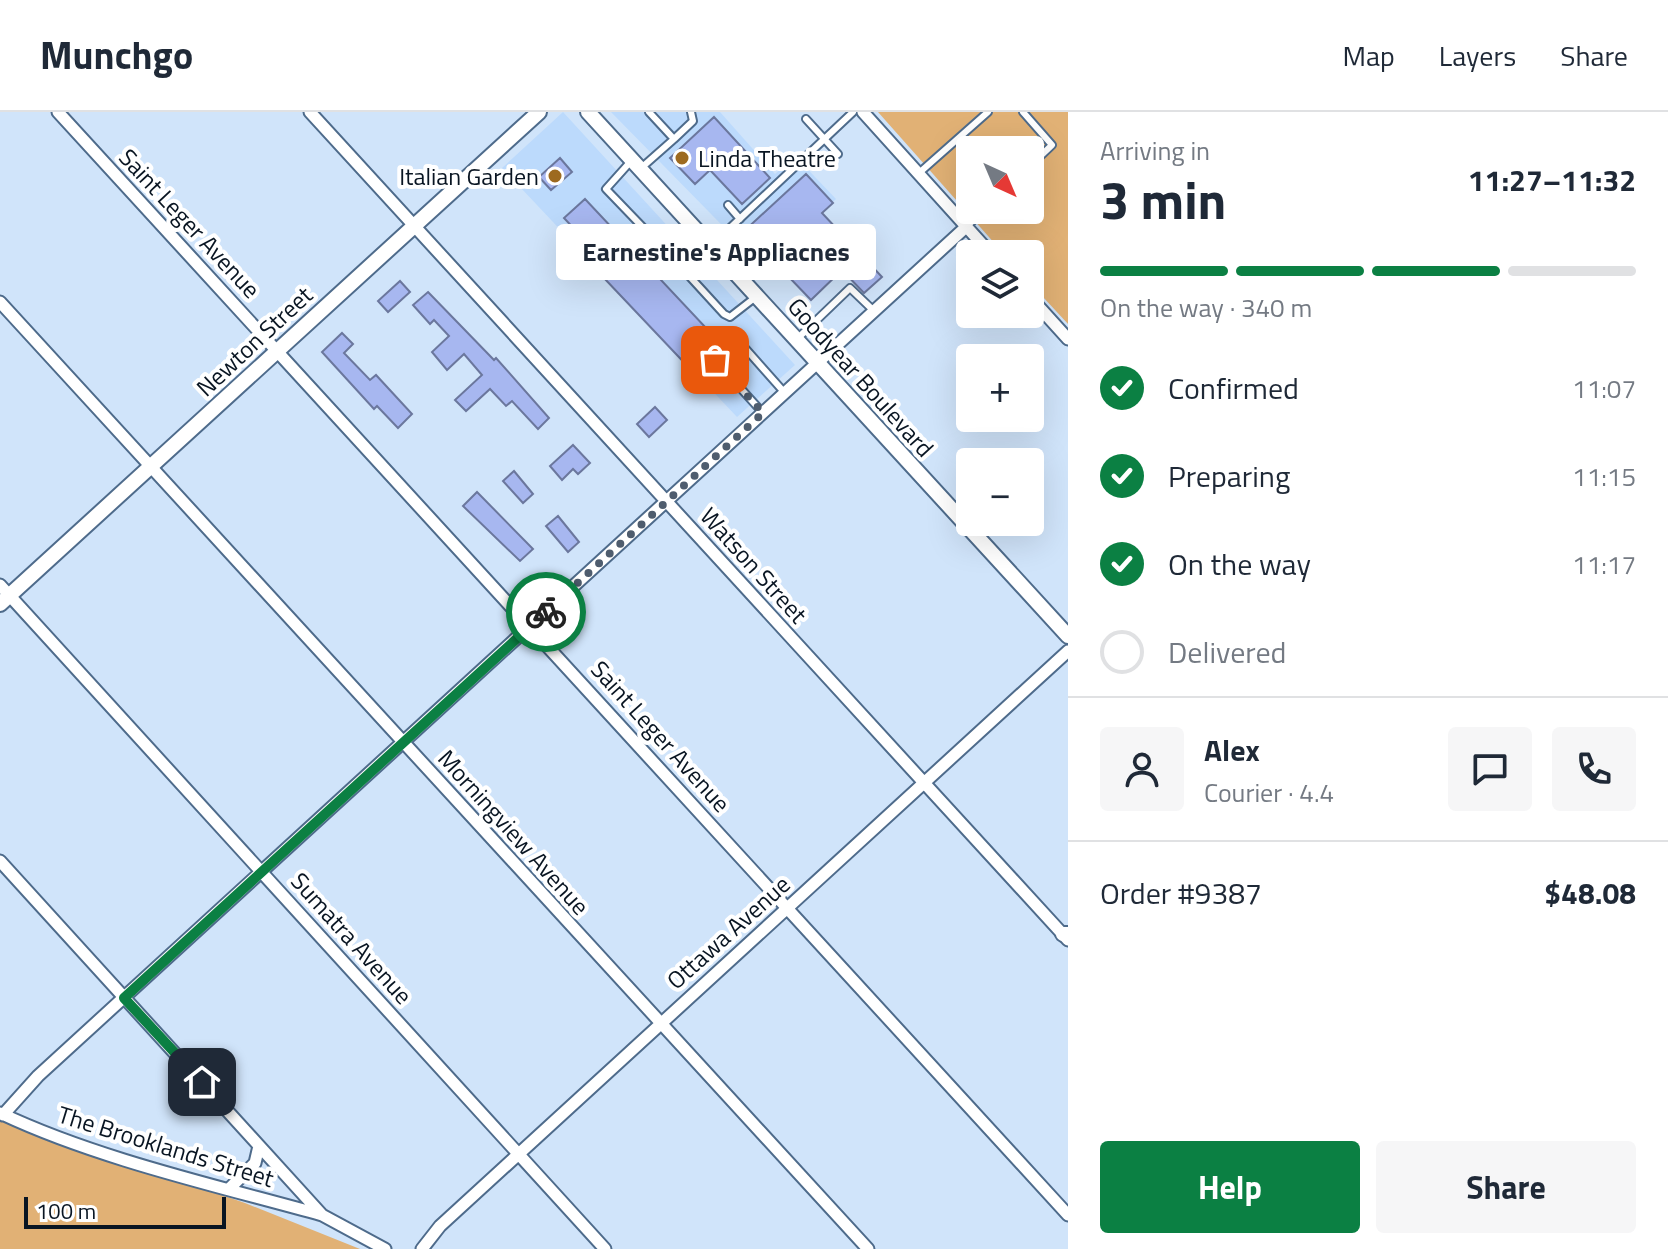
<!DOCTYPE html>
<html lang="en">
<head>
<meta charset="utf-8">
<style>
	:root { --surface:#fff; --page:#f6f6f7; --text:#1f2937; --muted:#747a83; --line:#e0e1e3; --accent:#0b8043 }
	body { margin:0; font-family:"Titillium Web",sans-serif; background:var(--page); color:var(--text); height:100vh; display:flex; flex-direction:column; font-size:30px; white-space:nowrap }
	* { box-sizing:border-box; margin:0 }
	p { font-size:26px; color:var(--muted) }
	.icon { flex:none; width:44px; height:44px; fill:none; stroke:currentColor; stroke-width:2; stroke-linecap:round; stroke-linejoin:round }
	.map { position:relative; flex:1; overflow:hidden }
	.panel { display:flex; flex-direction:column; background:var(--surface); width:600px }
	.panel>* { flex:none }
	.needle { width:52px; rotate:136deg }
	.buttons { position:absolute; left:956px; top:24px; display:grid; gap:16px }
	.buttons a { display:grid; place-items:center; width:88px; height:88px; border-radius:8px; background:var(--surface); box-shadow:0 8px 32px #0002; font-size:40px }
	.scale { position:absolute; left:24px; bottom:20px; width:202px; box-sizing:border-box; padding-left:8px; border:4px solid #091522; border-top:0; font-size:22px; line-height:28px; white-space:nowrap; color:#091522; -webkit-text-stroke:6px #fff; paint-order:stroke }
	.pin { position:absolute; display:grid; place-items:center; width:68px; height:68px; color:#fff; margin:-34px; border-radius:16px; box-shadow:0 4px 12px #0006 }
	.courier { position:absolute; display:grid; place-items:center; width:80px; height:80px; margin:-40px; border:6px solid #0b8043; border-radius:50%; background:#fff; color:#222; box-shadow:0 2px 10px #0007 }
	.bubble { position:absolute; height:56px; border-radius:8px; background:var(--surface); box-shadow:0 8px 32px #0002; font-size:26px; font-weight:700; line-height:56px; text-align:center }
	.summary em { font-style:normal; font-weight:700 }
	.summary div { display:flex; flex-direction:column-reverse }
	.summary { display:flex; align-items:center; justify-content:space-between; height:136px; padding:0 32px }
	h1 { font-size:52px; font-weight:700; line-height:60px }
	.bar { display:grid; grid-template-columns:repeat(4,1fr); gap:12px 8px; align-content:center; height:96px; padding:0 32px }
	.bar i { height:10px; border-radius:6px; background:var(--line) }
	.bar .on { background:var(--accent) }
	.bar p { grid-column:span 4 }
	.line { display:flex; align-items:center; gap:20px; padding:0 32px; border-top:2px solid var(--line) }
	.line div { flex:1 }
	.round { display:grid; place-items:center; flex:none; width:84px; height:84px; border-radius:8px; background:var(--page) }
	ol { padding:0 32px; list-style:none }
	li { display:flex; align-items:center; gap:24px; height:88px }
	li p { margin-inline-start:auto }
	li .icon { padding:8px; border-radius:50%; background:var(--accent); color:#fff; stroke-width:4 }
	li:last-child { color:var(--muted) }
	li i { width:44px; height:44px; border:4px solid var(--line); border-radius:50% }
	.cta { display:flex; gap:16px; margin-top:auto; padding:16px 32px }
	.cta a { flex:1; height:92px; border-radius:8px; background:var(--accent); color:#fff; font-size:32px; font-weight:700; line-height:92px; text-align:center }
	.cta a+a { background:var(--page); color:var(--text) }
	header { display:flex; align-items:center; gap:48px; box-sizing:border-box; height:112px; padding:0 40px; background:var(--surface); border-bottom:2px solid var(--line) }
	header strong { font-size:38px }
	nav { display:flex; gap:44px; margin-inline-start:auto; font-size:28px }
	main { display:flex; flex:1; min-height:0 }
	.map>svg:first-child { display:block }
</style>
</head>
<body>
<header>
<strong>Munchgo</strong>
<nav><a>Map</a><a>Layers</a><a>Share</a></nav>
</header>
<main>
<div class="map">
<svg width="1068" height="1137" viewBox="0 0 1068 1137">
	<rect width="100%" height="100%" fill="#d0e4fa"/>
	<path fill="#bcdafc" d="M 563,0 L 795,253 L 737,305 L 502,56 Z
		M 611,0 L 720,0 L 775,62 L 795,44 L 836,87 L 763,155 Z"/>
	<path fill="#e1b175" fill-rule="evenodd" d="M 878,0 L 1068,0 L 1068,212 L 1030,171 L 1030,142 L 1004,142 ZM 970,38 L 1030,38 L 1030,98 L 970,98 Z
		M 0,1007 L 245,1091 L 360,1137 L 0,1137 Z"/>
	<path fill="#a7b7f0" stroke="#6b779d" stroke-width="2" d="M 714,5 L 770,66 L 742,92 L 710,58 L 695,72 L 670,46 Z
		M 560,46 L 572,60 L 551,78 L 539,65 Z
		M 806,62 L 833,91 L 822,101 L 882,165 L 864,181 L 842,158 L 811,188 L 786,162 L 812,137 L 797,121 L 767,148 L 742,121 Z
		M 585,87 L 722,233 L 694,261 L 585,146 L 594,138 L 564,106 Z
		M 400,169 L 410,180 L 388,200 L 378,189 Z
		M 428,180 L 494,248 L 496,246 L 549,306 L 538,317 L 512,289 L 506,294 L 490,277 L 466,299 L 455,288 L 482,263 L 464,242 L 447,258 L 432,240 L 449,224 L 434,208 L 430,212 L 413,193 Z
		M 342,221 L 353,232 L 344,241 L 370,268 L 376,263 L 412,302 L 398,316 L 377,294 L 374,297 L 322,240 Z
		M 655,295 L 667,308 L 649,325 L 637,312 Z
		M 573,333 L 590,351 L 578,362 L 573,357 L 562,368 L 550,354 Z
		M 514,359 L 533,382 L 523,391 L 503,369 Z
		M 477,380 L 533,437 L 520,449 L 463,394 Z
		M 558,404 L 579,430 L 568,440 L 546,414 Z"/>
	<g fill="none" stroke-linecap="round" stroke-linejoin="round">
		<defs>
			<path id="service" d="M 1023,0 L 1052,33 L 1030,54
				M 806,7 L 838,42
				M 674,27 L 693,9 L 691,0
				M 632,48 L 606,77 L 681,155
				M 640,57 L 674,27 L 649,0
				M 919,61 L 988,0
				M 728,93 L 740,107
				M 966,115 L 984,98
				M 707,130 L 681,155 L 724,202 L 730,205 L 757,184
				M 711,134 L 853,0
				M 661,136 L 690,111
				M 797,227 L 850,176 L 875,200
				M 763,301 L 715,248 L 737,227 L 784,280"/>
			<path id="minor" d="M 58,0 L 1068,1103
				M 310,0 L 1068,828
				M 863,0 L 991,142
				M 1030,185 L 1068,227
				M 0,190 L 868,1137
				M 0,473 L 605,1137
				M 0,749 L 322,1103 L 385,1137
				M 0,1001 C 97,1047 218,1074 322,1103
				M 3,1003 L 38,964 L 966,115
				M 229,1077 L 255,1051 L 259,1034
				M 422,1137 L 440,1114 L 1068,539"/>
			<path id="tertiary" d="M 588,0 L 1068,524
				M 0,492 L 539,0
				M 1063,822 L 1068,822"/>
		</defs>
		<use href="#service" stroke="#4e6b8b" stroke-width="10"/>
		<use href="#minor" stroke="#4e6b8b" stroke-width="15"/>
		<use href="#tertiary" stroke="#4e6b8b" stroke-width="18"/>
		<use href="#service" stroke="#fff" stroke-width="6"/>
		<use href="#minor" stroke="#fff" stroke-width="11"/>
		<use href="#tertiary" stroke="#fff" stroke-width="14"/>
	</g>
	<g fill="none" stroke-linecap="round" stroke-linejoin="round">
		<path stroke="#4f5d6e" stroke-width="8" stroke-dasharray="0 14.4" d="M 546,500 L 763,301 L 715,248"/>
		<path stroke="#0b8043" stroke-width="10" d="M 202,970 L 124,886 L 546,500"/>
	</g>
	<g fill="#9d6a20" stroke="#fff" stroke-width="3">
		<circle cx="682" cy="46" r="8"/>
		<circle cx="555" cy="64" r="8"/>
	</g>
	<g text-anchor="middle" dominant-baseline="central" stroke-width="8" stroke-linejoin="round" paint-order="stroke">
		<g font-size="24" fill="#091522" stroke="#fff" text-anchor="start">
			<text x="698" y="46">Linda Theatre</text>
			<text x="539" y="64" text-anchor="end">Italian Garden</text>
		</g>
		<g font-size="24" fill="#091522" stroke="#fff">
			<text transform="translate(190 111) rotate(47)">Saint Leger Avenue</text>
			<text transform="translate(254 229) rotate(-43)">Newton Street</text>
			<text transform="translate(861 265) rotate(48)">Goodyear Boulevard</text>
			<text transform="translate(754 453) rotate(48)">Watson Street</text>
			<text transform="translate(661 624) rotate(48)">Saint Leger Avenue</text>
			<text transform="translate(514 720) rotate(48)">Morningview Avenue</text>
			<text transform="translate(728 820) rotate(-42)">Ottawa Avenue</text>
			<text transform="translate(352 826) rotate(48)">Sumatra Avenue</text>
			<text transform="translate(166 1034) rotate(17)">The Brooklands Street</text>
		</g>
	</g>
</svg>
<div class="buttons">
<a><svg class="needle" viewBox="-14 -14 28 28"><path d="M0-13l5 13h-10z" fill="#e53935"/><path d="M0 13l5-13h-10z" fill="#747a83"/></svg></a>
<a><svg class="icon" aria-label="layers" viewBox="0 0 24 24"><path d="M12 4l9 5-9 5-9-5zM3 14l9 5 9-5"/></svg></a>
<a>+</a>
<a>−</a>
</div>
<div class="scale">100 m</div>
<div class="pin" style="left:715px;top:248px;background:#ea580c"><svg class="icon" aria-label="bag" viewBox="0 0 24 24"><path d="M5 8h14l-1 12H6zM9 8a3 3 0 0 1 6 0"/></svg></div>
<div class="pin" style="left:202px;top:970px;background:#1f2937"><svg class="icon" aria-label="home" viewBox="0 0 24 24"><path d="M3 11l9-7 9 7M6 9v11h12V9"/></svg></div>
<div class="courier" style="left:546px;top:500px"><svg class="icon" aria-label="bike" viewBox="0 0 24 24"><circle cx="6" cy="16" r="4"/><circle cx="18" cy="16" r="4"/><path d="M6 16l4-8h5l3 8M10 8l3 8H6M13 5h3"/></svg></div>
<div class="bubble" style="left:556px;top:112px;width:320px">Earnestine's Appliacnes</div>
</div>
<section class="panel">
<div class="summary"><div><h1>3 min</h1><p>Arriving in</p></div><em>11:27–11:32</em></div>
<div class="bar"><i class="on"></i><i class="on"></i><i class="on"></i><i></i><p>On the way · 340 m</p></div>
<ol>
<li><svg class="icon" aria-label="check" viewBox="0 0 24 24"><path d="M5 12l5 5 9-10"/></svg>Confirmed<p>11:07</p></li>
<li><svg class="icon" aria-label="check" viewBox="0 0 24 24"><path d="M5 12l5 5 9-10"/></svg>Preparing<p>11:15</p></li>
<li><svg class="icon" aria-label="check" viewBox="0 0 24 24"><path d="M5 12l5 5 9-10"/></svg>On the way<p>11:17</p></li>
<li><i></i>Delivered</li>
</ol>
<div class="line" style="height:144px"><a class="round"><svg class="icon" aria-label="person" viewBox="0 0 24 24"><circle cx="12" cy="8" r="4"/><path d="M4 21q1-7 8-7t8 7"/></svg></a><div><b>Alex</b><p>Courier · 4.4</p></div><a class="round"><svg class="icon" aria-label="chat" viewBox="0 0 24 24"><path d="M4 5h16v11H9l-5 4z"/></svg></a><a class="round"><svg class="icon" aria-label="phone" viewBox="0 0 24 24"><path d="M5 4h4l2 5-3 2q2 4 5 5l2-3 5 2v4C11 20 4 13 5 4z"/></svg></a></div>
<div class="line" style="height:104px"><div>Order #9387</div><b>$48.08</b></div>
<div class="cta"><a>Help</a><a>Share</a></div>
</section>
</main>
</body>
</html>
